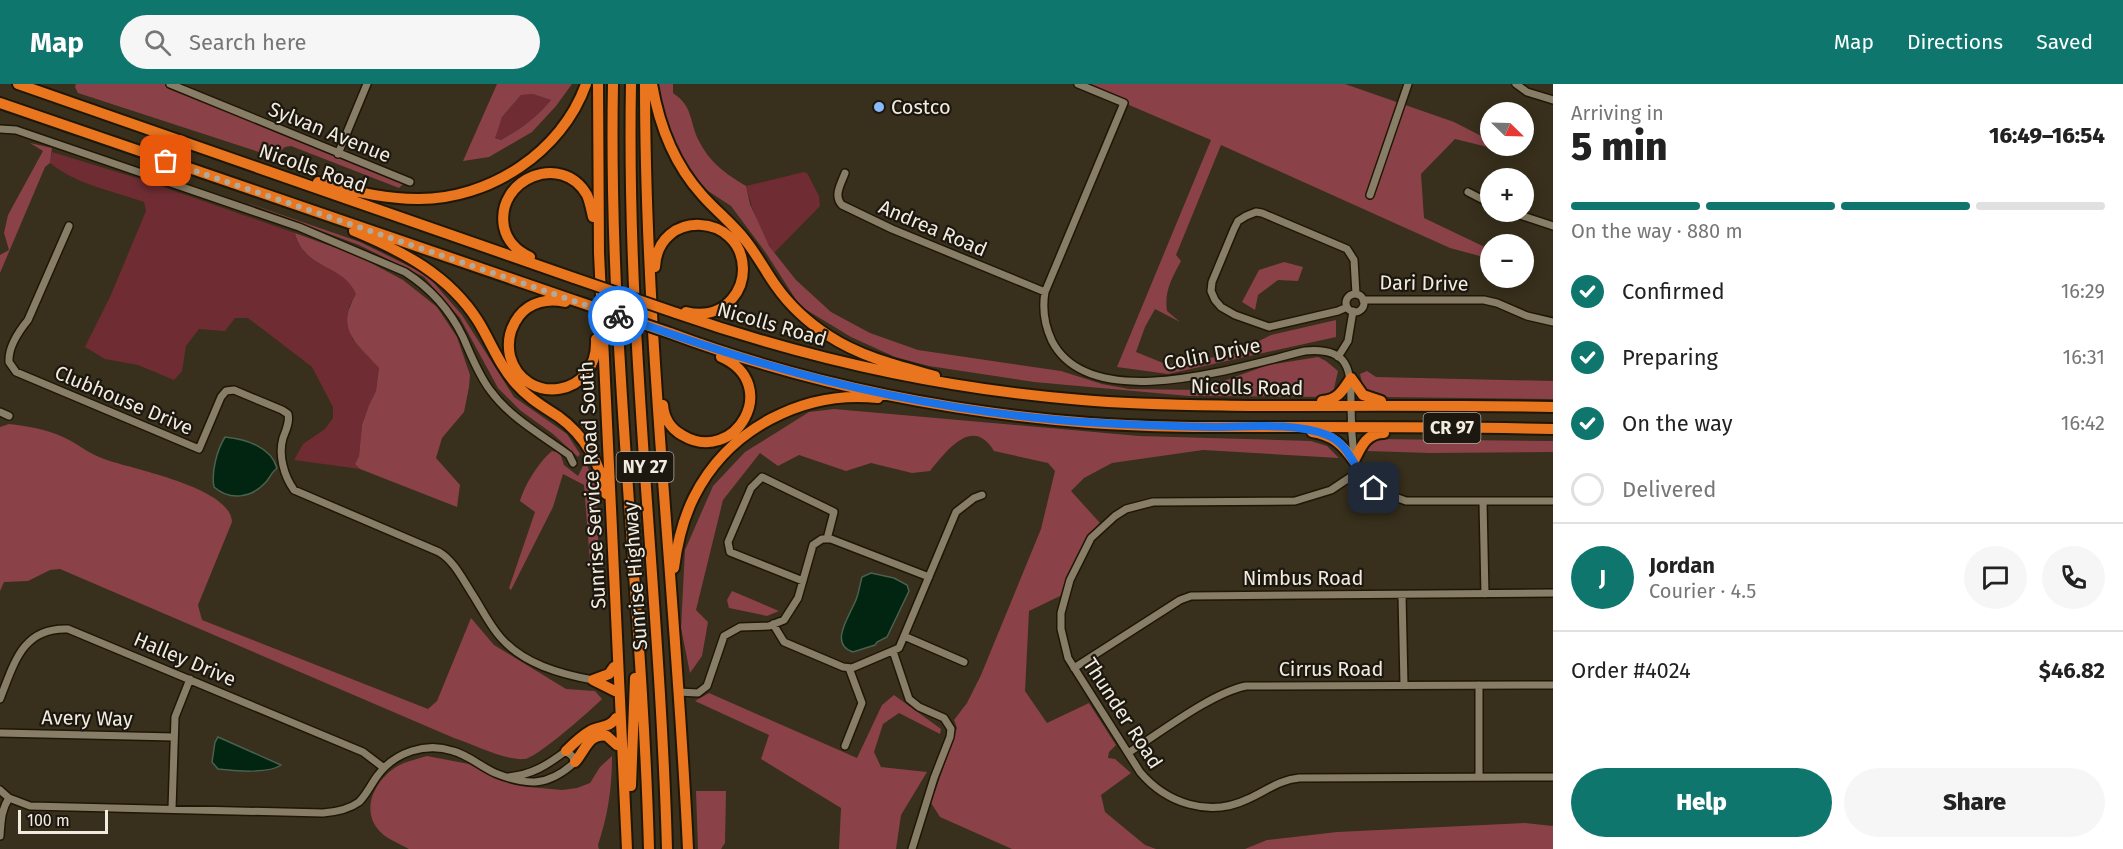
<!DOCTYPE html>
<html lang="en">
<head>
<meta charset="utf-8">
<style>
	:root { --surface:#fff; --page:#f6f6f6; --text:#222; --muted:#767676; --line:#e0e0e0; --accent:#0f766e }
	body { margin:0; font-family:"Fira Sans",sans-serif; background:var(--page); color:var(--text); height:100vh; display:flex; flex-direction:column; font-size:22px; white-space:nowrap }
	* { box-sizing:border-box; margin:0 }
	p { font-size:20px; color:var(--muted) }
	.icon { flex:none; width:33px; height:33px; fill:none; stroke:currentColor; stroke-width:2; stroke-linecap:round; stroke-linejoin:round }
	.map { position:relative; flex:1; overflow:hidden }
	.drawer { display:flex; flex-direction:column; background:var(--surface); width:570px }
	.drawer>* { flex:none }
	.needle { width:39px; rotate:113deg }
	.fabs { position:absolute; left:1480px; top:18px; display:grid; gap:12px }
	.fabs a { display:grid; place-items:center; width:54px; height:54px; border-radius:50%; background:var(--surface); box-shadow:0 3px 15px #0003; font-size:30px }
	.scale { position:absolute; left:18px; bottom:15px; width:90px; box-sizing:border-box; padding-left:6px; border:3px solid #f2ece0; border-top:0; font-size:16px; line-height:21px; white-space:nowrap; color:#f2ece0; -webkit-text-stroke:4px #1c170f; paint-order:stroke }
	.pin { position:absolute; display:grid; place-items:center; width:51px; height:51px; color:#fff; margin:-26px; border-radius:12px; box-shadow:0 3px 9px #0006 }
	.courier { position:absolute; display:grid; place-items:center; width:60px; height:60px; margin:-30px; border:4px solid #1a73e8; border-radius:50%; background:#fff; color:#222; box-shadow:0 2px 8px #0007 }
	.overview em { font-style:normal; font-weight:800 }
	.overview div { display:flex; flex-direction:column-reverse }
	.overview { display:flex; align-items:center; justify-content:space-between; height:102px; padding:0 18px }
	h1 { font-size:39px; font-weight:800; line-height:45px }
	.bar { display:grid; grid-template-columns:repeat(4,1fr); gap:9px 6px; align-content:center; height:72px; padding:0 18px }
	.bar i { height:8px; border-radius:4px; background:var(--line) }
	.bar .current { background:var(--accent) }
	.bar p { grid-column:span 4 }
	.line { display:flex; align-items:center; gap:15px; padding:0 18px; border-top:2px solid var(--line) }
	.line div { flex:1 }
	.round { display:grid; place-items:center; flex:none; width:63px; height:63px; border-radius:32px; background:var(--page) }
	ol { padding:0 18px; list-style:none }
	li { display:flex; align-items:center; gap:18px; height:66px }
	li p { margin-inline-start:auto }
	li .icon { padding:6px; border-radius:50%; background:var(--accent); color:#fff; stroke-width:4 }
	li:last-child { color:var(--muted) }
	li i { width:33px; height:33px; border:3px solid var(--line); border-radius:50% }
	.action { display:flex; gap:12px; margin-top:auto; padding:12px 18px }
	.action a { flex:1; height:69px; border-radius:36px; background:var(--accent); color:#fff; font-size:24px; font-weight:800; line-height:69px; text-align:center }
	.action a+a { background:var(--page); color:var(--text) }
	header { display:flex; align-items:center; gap:36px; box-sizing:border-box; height:84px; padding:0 30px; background:var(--accent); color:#fff }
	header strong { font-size:28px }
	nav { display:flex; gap:33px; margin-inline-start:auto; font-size:21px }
	.search { width:420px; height:54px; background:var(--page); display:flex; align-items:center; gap:15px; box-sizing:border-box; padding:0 21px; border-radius:33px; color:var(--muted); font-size:22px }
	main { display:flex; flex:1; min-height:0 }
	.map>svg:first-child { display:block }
</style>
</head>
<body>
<header>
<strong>Map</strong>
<div class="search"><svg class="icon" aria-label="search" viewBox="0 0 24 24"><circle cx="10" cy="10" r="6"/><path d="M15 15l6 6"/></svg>Search here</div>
<nav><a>Map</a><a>Directions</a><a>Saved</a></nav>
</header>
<main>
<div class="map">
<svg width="1553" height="765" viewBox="0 0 1553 765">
	<rect width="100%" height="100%" fill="#382f1c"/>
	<path fill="#702c33" d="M 533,10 L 551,16 C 537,33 521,45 501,56 L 494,53 L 502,33 L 521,11 Z
		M 52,68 L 140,95 L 295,149 C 303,181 329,179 350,198 C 353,201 355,206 356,210 L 349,222 L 352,254 L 379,284 L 376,307 L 369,321 L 362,341 L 359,372 L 355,380 L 360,385 L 294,376 L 303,360 L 325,345 L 333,334 L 333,323 L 312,283 L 248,234 L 235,234 L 225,247 L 199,245 L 186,262 L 182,287 L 174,296 L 138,281 L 105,275 L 85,263 L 110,213 L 146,127 L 144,118 C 112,107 76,100 50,79 Z
		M 804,88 L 807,89 L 819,112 L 820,122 L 774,169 C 760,151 752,124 746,102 Z"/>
	<path fill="#8a4248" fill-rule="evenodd" d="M 76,0 L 165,0 L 403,100 L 399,104 L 291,62 L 285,63 L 278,69 L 271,72 L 78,9 L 75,3 Z
		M 497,0 L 572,0 L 556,22 L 532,48 L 489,73 L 463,77 ZM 533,10 L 551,16 C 536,34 521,45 501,56 L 495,54 L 502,33 L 521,11 Z
		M 658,0 L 673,0 L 673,9 C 694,23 689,38 699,57 C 710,79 726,90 746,102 L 750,120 L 769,162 L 796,196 L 831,228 L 870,249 L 918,266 L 1061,287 L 1102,300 L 1129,305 L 1198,306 L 1268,281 L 1318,273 L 1326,277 L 1338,287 L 1333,309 L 1325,313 L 1189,312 L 1034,298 L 929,282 L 895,273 L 851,253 L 800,222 L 766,169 L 731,122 L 705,105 L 679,70 L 661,22 Z
		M 1080,0 L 1345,0 L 1454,38 L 1491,57 L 1491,62 L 1500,62 L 1516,70 L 1455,55 L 1421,90 L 1424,134 L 1491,166 L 1491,175 L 1450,164 L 1221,61 L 1176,171 L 1181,177 C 1172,194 1164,207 1167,227 L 1180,238 L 1155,225 L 1145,243 L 1136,268 L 1168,281 L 1233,270 L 1271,251 L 1336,236 L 1336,253 L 1168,290 L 1117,283 L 1211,56 Z
		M 30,59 L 52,64 L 50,79 L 45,83 L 0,189 L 0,171 L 9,166 L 4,149 L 8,131 L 43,67 Z
		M 245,118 L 360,158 L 427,191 L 462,231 L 514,313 L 567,350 L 580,370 L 578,373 L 553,350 L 521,327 L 498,304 L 460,234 L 424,193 L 359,161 Z
		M 295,149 L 358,172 L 403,196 L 437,223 L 457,253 L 470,291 L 469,303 L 464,328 L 442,354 L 436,374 L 460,401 L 457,423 L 360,385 L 355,380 L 359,372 L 362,341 L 369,321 L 376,307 L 379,284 C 356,258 335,246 356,210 C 344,180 304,186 295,149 Z
		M 1284,178 L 1303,183 L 1298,197 L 1278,196 L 1258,211 L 1255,226 L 1242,218 L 1259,186 Z
		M 1367,287 L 1376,293 L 1553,297 L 1553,315 L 1382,313 L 1364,306 L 1360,290 Z
		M 834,325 L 1139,352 L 1311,357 L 1327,362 L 1339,374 L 1203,366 L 1112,379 L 1084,394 L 1071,407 L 1100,439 L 1092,449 L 1060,512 L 1029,527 L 1025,607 L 1047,639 L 1089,619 L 1116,661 L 1109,668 L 1108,674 L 1115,675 L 1131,689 L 1101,711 L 1105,728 L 1145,761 L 1156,765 L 1012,765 L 940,733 L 931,719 L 957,644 L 954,636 L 967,619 L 981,591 L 1041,445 L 1055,387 L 1048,379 L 994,367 C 972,331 946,368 930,387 L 912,389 L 871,379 L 846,387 L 799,371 L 778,382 L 760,369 L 723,416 L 696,526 L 708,538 L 702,572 L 690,589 L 681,544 L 685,466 L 713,402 L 745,368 L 809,328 Z
		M 9,340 C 26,342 47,345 63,353 C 77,359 89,370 104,375 C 131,385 231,403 232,438 L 198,521 L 202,536 L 428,625 L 437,617 L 471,534 L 494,561 L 566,605 L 595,607 L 602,615 C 590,627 538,673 525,675 C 505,677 473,660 454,654 L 60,485 L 50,486 L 28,497 L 4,498 L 0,507 L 0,343 Z
		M 1373,355 L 1553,357 L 1553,368 L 1430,369 L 1367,367 Z
		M 552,367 L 560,369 L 564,381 L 578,392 L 585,378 L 587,381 L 596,404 L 599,480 L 590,478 L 584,401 L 563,390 L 553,423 L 511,506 L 509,504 L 535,428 L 520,417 C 525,400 539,378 552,367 Z
		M 732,507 L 779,527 L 767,532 L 729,524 L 727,516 Z
		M 709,609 L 857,674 L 882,621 L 894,611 L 941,645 L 940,650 L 899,629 L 883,640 L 874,668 L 881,683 L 927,688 L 901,731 L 896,765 L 839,765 L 841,724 L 761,675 L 769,651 L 695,617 Z
		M 427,672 L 469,680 L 497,695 L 529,703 L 562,706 L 577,704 L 590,699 L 600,683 L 612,672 C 612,704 608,731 598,761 L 599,765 L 409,765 C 398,759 384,754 377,744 C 359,720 381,688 404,679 C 412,676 420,674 427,672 Z
		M 696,707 L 726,707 L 725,759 L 721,765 L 698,765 Z
		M 1525,739 L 1553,742 L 1553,765 L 1245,765 L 1267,756 L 1337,748 Z"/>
	<path fill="#012510" stroke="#49614e" stroke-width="1.5" d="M 225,353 C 246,355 271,363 277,384 C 269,391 271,393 265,399 C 251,414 230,417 214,403 C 211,388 217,366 225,353 Z
		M 871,489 L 894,494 L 907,501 L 909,507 L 887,553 L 877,558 L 875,561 L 853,568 C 827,560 852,529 857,513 C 859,507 860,500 862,493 Z
		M 218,653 L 281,681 C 269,690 233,687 218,685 L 212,678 L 215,658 Z"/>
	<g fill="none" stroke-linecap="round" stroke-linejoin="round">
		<defs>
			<path id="minor" d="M 170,0 L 410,98
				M 1078,0 L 1124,19 L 1045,208 C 1042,225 1045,242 1052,257 C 1091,333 1244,281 1305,267 C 1350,263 1351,286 1351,322 C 1351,340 1352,356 1354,373
				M 1516,0 L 1527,8 L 1553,16
				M 0,45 L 16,46 L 299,143 L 405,188 C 430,204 450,226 463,253 C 471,271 478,290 490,306 C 510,334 542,351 569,371 L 573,379
				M 338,70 L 367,0
				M 845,89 C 841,100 833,112 842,121 L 892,145 L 1045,208
				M 1468,108 L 1491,120
				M 1370,111 L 1408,0
				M 1511,128 L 1553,142
				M 69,142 L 28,236 C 19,247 8,263 9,278 L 16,288 L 199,365 L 221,313 L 226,307 L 234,306 L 282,326 L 288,330 C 290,338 286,346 283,354 C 278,371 284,392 294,406 L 439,468 C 454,477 462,494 471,508 C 481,523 489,541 501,554 C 524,580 560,590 593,596
				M1346 219a9 9 0 1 1 18 0a9 9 0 1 1-18 0Z
				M 1363,216 L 1484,216 L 1497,219 L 1527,232 L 1553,238
				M 1347,223 L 1338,227 L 1269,243 L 1235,231 L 1221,223 L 1215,216 L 1211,207 L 1212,198 L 1234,145 L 1238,137 L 1246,132 L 1256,128 L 1262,129 L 1347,165 L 1354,176 L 1356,210
				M 1338,273 L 1348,257 L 1353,227
				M 0,328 L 9,332
				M 1356,384 L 1369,400 L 1379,407 L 1406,417 L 1553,417
				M 1358,388 L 1331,406 L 1295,417 L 1153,418 L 1126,425 L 1115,432 L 1091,454 L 1070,496 L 1061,529 L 1061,545 L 1068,574 L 1140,688 C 1166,719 1209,734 1248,715 C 1266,707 1279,696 1299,694 L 1553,693
				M 1483,418 L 1485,510
				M 803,497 L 730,468 L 728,458 L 751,404 L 762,393 L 834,428 L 827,455
				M 1402,511 L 1404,601
				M 773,540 L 784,558 L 843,583 L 852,584 L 899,564 L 956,428 L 974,414 L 982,411
				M 904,552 L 964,578
				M 893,567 L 909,615 L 919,623 L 944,634 L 951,645 L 950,653 L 934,694 L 912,765
				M 1074,584 L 1180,516 L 1191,512 L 1553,509
				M 1479,601 L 1479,693
				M 678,608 L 698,609 L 707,602 L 724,552 L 740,543 L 769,542 L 784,536 L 798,514 L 813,461 L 822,455 L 831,455 L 929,493
				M 0,615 C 14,580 22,543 68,545 L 363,668 L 384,684
				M 0,649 L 174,653
				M 845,662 L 862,619 L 849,584
				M 1128,669 C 1160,649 1211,609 1246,602 L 1553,601
				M 0,706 L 9,714 L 30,722 L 323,729 C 336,728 348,726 359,718 C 367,710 371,700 378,691 C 395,668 426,658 453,667 C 468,671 480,682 495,689 C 527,702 548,703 575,678 L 572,672 L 566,667 C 547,681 532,691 508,693
				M 172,725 L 175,633 L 190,595
				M 0,752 C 1,738 1,726 9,714"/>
			<path id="highway" d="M 18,0 L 574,194
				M 598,0 L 599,169 L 627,765
				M 613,0 C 608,256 642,510 649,765
				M 631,0 C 626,256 660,510 667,765
				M 645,0 C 645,256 676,510 688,765
				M 652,0 C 659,41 674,80 702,111 C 716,127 733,140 746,157 C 757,171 766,188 776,202 C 790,222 809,239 829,252 C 861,273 899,282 935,292
				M 0,19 L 576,217
				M 318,98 C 350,107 384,115 417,115 C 489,116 562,68 586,0
				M 354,147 C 402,167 449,191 478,237 C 491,258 499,281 516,300 C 528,314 544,323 559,333 C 584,351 601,380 606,410
				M 530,173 C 517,167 507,157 504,143 C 495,95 562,67 587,111 C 590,118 591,125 593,133
				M 655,183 C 658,124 742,129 743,185 C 743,196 739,207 732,215 C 720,229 703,232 686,228
				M 565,218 C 548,214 530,218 519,232 C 510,244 507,258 510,272 C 524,323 599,314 596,255
				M 676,229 C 808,275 943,305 1082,316 C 1138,321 1194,321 1250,322 C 1351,322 1452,321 1553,323
				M 670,249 C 804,299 948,328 1090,339 C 1160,344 1229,343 1299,343 C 1384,343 1468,343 1553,345
				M 1322,317 C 1338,316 1343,306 1351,294 L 1363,311 L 1381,317
				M 663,321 C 664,334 671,345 682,351 C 735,383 783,300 721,273
				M 1312,348 C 1333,351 1343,361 1354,377
				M 1354,377 C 1361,363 1366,349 1384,349
				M 674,484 C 677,460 683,435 694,413 C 728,345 803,306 878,314
				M 593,596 L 609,590 L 614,583
				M 593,596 L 615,607
				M 566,667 C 573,660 581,652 590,647 C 599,642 610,644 616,634
				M 575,678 C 585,667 589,648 607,652 L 617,661
				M 631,702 L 635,594"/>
		</defs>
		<use href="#minor" stroke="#1f1705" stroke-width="10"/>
		<use href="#highway" stroke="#1f1705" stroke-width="14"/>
		<use href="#minor" stroke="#887e68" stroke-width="7"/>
		<use href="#highway" stroke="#e9751e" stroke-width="10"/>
		<defs>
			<path id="highway-bridge" d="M 574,194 L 676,229
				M 576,217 L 670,249"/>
		</defs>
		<use href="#highway-bridge" stroke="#1f1705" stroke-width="14" stroke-linecap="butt"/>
		<use href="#highway-bridge" stroke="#e9751e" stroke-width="10"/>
	</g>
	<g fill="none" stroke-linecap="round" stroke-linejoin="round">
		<path stroke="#b1aa9b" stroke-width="6" stroke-dasharray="0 10.8" d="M 166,77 L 618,232"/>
		<path stroke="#1a73e8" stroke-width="8" d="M 618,232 C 667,248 715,266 765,280 C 861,308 960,327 1059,336 C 1111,341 1162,342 1214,343 C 1250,343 1292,338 1327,351 C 1352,361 1353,388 1374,404"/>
	</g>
	<circle fill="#88bafc" stroke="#1c170f" stroke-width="2" cx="879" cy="23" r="6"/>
	<g text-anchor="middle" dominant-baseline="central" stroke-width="4.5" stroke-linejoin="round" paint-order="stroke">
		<g fill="#1c170f" stroke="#b2aca1" stroke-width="1.5">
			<rect x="1423.5" y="329" width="57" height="30" rx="4.5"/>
			<rect x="616.5" y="368" width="57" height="30" rx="4.5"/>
		</g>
		<g font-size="18" font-weight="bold" fill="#f2ece0">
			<text x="1452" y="344">CR 97</text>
			<text x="645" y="383">NY 27</text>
		</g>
		<g font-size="20" fill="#f2ece0" stroke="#1c170f" text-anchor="start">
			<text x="891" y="23">Costco</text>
		</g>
		<g font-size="20" fill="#f2ece0" stroke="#1c170f">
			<text transform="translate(330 48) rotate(22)">Sylvan Avenue</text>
			<text transform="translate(313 84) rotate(19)">Nicolls Road</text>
			<text transform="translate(933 144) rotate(23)">Andrea Road</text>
			<text transform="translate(1424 199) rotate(1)">Dari Drive</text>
			<text transform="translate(772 240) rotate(16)">Nicolls Road</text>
			<text transform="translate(1212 270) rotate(-11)">Colin Drive</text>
			<text transform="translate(1247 303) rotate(1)">Nicolls Road</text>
			<text transform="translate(124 316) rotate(23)">Clubhouse Drive</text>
			<text transform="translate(592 401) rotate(-93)">Sunrise Service Road South</text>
			<text transform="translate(635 492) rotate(-94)">Sunrise Highway</text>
			<text x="1303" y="494">Nimbus Road</text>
			<text transform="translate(185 575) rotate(23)">Halley Drive</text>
			<text x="1331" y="585">Cirrus Road</text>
			<text transform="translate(1123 629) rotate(57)">Thunder Road</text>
			<text transform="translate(87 634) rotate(1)">Avery Way</text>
		</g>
	</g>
</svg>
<div class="fabs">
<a><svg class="needle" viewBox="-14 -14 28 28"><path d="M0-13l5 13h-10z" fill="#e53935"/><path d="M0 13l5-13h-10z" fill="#767676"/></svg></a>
<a>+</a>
<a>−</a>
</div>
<div class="scale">100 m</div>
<div class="pin" style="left:166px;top:77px;background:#ea580c"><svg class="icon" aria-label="bag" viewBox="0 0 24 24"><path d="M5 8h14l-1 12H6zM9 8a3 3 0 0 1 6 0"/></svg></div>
<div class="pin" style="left:1374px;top:404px;background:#1f2937"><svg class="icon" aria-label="home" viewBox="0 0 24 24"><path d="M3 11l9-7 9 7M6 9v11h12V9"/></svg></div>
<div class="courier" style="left:618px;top:232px"><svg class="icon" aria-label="bike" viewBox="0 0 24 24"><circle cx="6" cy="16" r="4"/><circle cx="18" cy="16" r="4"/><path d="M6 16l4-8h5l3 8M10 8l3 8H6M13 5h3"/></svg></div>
</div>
<section class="drawer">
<div class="overview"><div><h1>5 min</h1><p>Arriving in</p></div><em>16:49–16:54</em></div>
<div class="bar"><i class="current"></i><i class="current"></i><i class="current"></i><i></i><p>On the way · 880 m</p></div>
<ol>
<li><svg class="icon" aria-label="check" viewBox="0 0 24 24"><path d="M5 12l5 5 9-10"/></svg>Confirmed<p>16:29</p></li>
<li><svg class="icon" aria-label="check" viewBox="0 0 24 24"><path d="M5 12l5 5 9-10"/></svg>Preparing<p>16:31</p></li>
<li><svg class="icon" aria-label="check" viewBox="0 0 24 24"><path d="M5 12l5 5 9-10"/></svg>On the way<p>16:42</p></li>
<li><i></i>Delivered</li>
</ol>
<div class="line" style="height:108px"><b class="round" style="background:var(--accent);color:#fff">J</b><div><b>Jordan</b><p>Courier · 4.5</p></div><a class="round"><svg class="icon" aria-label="chat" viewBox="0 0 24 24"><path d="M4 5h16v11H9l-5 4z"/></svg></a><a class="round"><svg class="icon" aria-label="phone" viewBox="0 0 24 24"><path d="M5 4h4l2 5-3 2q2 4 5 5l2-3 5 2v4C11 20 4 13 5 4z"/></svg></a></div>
<div class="line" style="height:78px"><div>Order #4024</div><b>$46.82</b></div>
<div class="action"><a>Help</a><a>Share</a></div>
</section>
</main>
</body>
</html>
